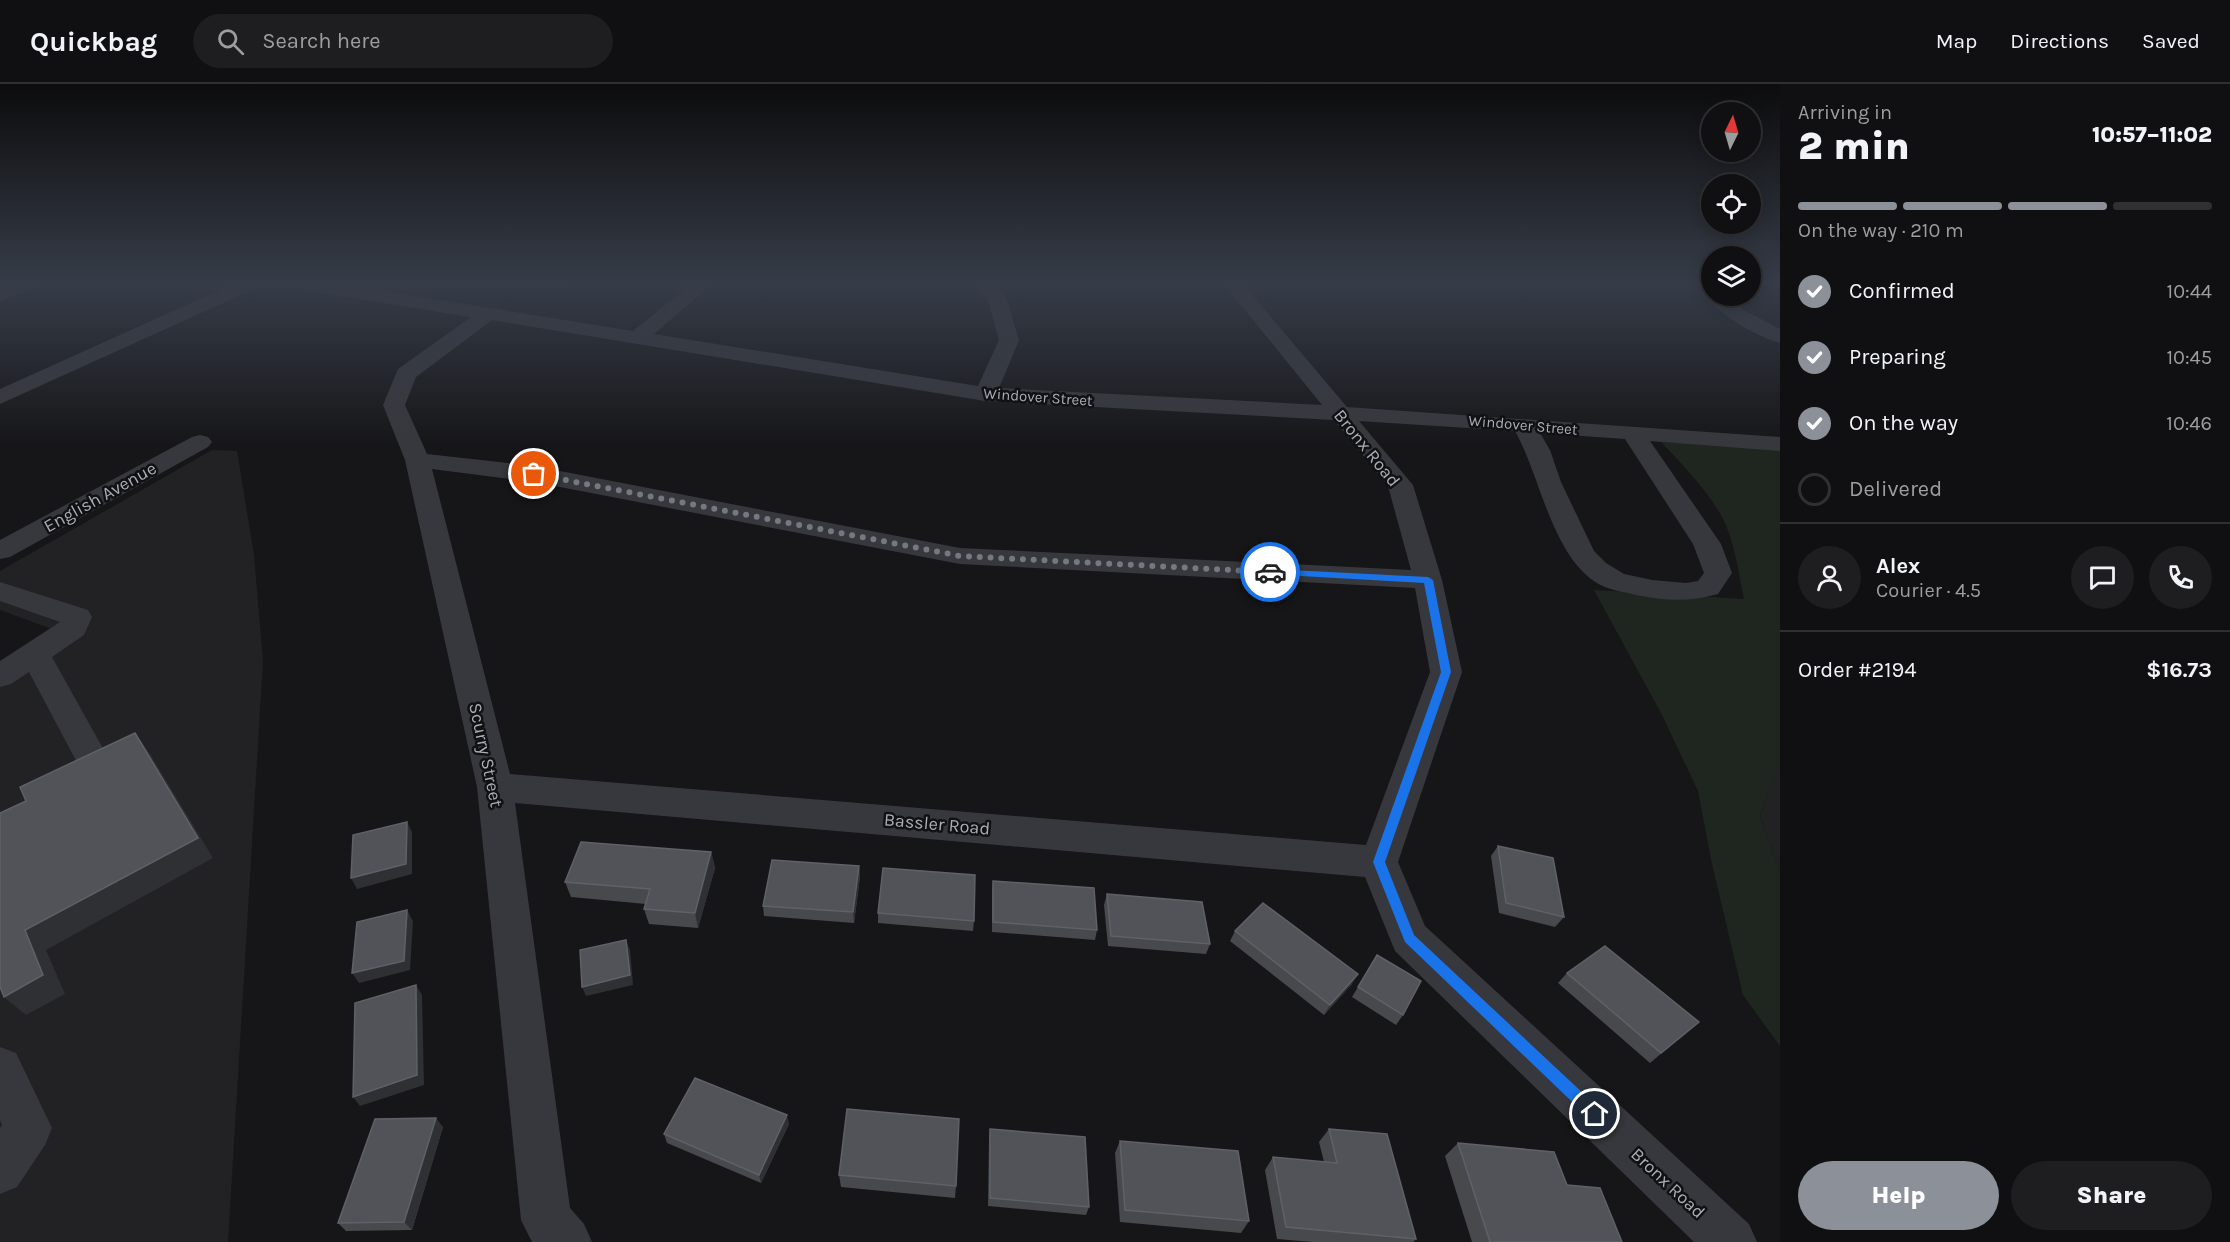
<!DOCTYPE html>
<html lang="en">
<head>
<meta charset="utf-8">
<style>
	:root { --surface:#101012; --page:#1e1e20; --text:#f1f3f6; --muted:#9c9d9f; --line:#303032; --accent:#8c9099 }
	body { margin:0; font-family:Karla,sans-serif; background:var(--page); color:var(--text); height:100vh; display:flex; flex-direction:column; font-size:22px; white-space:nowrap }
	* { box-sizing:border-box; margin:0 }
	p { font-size:20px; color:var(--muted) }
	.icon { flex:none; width:33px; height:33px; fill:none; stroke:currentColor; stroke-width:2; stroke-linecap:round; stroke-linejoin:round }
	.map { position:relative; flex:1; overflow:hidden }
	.panel { display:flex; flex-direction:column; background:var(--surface); width:450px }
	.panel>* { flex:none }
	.needle { width:39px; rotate:5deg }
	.tools { position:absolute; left:1701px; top:18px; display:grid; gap:12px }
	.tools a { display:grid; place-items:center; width:60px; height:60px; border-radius:50%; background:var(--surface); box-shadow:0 3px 15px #0003,0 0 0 2px var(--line); font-size:30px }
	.pin { position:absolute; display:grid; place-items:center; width:51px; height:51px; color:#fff; margin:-26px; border:3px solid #fff; border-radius:50%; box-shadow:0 2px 6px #0007 }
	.courier { position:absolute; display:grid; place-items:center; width:60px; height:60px; margin:-30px; border:4px solid #1a73e8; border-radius:50%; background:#fff; color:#222; box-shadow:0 2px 8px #0007 }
	.head em { font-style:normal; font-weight:800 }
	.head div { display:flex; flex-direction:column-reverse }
	.head { display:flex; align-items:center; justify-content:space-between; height:102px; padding:0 18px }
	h1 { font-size:39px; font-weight:800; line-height:45px }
	.bar { display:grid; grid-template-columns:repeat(4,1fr); gap:9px 6px; align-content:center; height:72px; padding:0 18px }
	.bar i { height:8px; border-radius:4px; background:var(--line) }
	.bar .selected { background:var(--accent) }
	.bar p { grid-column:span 4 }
	.line { display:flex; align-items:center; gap:15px; padding:0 18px; border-top:2px solid var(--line) }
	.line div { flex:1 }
	.round { display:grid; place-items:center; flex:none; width:63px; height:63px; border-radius:32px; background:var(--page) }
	ol { padding:0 18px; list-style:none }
	li { display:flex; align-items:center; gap:18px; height:66px }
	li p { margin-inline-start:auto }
	li .icon { padding:6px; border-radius:50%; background:var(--accent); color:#fff; stroke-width:4 }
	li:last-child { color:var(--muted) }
	li i { width:33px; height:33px; border:3px solid var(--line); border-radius:50% }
	.button { display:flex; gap:12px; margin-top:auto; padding:12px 18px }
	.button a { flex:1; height:69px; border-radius:36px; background:var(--accent); color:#fff; font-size:24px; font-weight:800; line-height:69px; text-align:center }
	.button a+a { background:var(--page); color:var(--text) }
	header { display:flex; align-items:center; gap:36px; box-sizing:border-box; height:84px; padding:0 30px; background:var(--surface); border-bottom:2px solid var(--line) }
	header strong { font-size:28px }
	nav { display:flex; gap:33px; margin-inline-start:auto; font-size:21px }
	.search { width:420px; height:54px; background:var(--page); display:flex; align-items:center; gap:15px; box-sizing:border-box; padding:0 21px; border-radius:33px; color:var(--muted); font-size:22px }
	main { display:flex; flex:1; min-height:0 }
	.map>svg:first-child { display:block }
</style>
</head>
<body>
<header>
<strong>Quickbag</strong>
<div class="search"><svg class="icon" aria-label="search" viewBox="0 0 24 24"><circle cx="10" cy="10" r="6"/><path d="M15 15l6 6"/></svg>Search here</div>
<nav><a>Map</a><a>Directions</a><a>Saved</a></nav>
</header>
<main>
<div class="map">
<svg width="1780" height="1158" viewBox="0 0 1780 1158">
	<rect width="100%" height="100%" fill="#161618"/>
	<path fill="#222225" d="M 212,366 L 237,367 L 254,471 L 263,577 L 228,1158 L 0,1158 L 0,579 L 52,545 L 0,526 L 0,487 Z
		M 1775,689 L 1780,691 L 1780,788 L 1760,732 Z"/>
	<path fill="#1e261f" d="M 227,200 L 601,200 L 501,207 L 391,202 L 291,205 Z
		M 1661,358 L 1780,364 L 1780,691 L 1775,690 L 1760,732 L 1780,788 L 1780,962 L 1743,911 L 1712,780 L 1698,707 L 1662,631 L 1594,506 L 1744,515 C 1738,486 1734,451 1718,426 C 1703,402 1681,379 1661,358 Z"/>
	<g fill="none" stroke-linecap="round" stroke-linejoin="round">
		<path fill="#37383d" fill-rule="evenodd" d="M 11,200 L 37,200 L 35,204 L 0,217 L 0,204 Z
			M 233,200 L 258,200 L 256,204 L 0,320 L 0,305 Z
			M 295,200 L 341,200 L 633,247 L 691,200 L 712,200 L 654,250 L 978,302 L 999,256 L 988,217 L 974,200 L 993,200 L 1007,216 L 1019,256 L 999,304 L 1322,321 L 1224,200 L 1243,200 L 1347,323 L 1780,353 L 1780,367 L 1650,357 L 1721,460 L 1732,489 L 1718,510 C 1690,518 1665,517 1636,511 C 1626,508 1614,507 1605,503 C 1553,481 1541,392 1515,347 L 1359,337 L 1413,401 L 1442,496 L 1462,588 L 1398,778 L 1425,842 L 1749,1140 L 1757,1158 L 1694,1158 L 1395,867 L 1365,793 L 515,719 L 570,1124 L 584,1140 L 592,1158 L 532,1158 L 521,1136 L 477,703 L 405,376 L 383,321 L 398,285 L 471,233 L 304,206 L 297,204 ZM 492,236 L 985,317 L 1334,336 L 1388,402 L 1411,486 L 960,464 L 534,382 L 427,370 L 405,321 L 416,293 ZM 1540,349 L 1625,355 L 1693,460 L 1704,489 L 1698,497 L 1686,499 L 1652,496 L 1624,490 L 1606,479 L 1594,467 L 1561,398 L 1550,366 ZM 432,385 L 534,398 L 960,480 L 1415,504 L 1430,588 L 1366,761 L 510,690 Z
			M 1712,207 L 1712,212 L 1726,212 L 1744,226 L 1780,245 L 1780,259 C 1759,254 1718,230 1706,212 Z
			M 200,351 L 208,353 L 212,358 L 208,363 L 10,473 L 0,475 L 0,456 L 192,353 Z
			M 0,498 L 88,526 L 92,533 L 84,551 L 52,573 L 110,677 L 105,686 L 93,690 L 81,686 L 29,588 L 11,600 L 0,603 L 0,577 L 60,538 L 0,517 Z
			M 0,963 L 16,969 L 52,1044 L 45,1061 L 17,1103 L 0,1110 L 0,1044 L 2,1041 L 0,1036 Z"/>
	</g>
	<path fill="#47494d" d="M 1498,762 L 1564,833 L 1555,843 L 1499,829 L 1491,772 Z
		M 711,768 L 715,784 L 698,844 L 649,840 L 644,825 L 646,820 L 571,813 L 565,798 Z
		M 859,782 L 860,793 L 854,839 L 764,832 L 763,822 Z
		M 993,797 L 1097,846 L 1095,856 L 992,848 L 992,807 Z
		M 1107,810 L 1210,860 L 1206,870 L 1108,862 L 1104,821 Z
		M 878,829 L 974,837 L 973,847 L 878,839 Z
		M 1235,847 L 1352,900 L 1324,931 L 1230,857 Z
		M 1377,871 L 1403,931 L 1396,941 L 1352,913 Z
		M 1567,889 L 1699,938 L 1650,979 L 1558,899 Z
		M 789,1040 L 761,1099 L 667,1059 L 664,1050 Z
		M 443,1043 L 412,1146 L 346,1147 L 338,1139 Z
		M 990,1045 L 1089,1123 L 1086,1131 L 988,1122 L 989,1053 Z
		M 1329,1045 L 1416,1155 L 1413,1158 L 1312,1158 L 1277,1155 L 1265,1086 L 1273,1073 L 1324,1078 L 1319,1058 Z
		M 1120,1057 L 1249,1137 L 1241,1149 L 1120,1138 L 1115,1069 Z
		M 1458,1059 L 1567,1101 L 1622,1158 L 1472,1158 L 1445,1072 Z
		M 839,1091 L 956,1102 L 955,1114 L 841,1103 Z"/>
	<path fill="#2f3033" d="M 135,649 L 150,670 L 213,774 L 46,866 L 65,910 L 26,931 L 4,913 L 25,846 Z
		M 407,738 L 412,748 L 412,790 L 357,805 L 351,794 Z
		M 711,768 L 715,784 L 698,844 L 695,829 Z
		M 859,782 L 860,793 L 854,839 L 853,828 Z
		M 407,826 L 413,837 L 410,886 L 359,899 L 352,889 Z
		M 626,856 L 630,866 L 633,901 L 586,912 L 582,903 Z
		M 1358,890 L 1352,900 L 1324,931 L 1330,921 Z
		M 416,901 L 422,911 L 424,1001 L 360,1022 L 353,1013 Z
		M 787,1031 L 789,1040 L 761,1099 L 759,1091 Z
		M 436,1034 L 443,1043 L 412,1146 L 404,1138 Z"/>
	<path fill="#525359" stroke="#5f6168" stroke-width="1.5" d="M 135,649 L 198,754 L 25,846 L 43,891 L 4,913 L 0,903 L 0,729 L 26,717 L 20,703 Z
		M 407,738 L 406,780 L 351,794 L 353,751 Z
		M 581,758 L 711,768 L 695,829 L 644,825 L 650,805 L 565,798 Z
		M 1498,762 L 1553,774 L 1564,833 L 1506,819 Z
		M 772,776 L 859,782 L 853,828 L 763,822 Z
		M 883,784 L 975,791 L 974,837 L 878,829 Z
		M 993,797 L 1094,804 L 1097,846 L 993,838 Z
		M 1107,810 L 1202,818 L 1210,860 L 1111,852 Z
		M 1263,819 L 1358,890 L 1330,921 L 1235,847 Z
		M 407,826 L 404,877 L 352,889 L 357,838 Z
		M 626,856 L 630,891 L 582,903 L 580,866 Z
		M 1605,862 L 1699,938 L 1661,969 L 1567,889 Z
		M 1377,871 L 1421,897 L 1403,931 L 1358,903 Z
		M 416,901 L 417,991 L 353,1013 L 355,919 Z
		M 695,994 L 787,1031 L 759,1091 L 664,1050 Z
		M 847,1025 L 959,1035 L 956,1102 L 839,1091 Z
		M 436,1034 L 404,1138 L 338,1139 L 375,1035 Z
		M 990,1045 L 1085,1053 L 1089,1123 L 990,1114 Z
		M 1329,1045 L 1387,1050 L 1416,1155 L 1286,1143 L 1273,1073 L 1337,1079 Z
		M 1120,1057 L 1238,1067 L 1249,1137 L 1125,1126 Z
		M 1458,1059 L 1554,1068 L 1567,1101 L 1600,1104 L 1622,1158 L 1490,1158 Z"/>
	<linearGradient id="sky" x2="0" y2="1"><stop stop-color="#0c0c0d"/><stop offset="0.55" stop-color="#363c48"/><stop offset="1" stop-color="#363c48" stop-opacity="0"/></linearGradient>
	<rect width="1780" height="362" fill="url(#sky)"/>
	<path fill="#1a73e8" d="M 1270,485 L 1428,493 L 1433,496 L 1451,588 L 1385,778 L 1414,851 L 1600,1025 L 1603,1030 L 1600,1035 L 1595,1037 L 1590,1035 L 1405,858 L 1373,778 L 1441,588 L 1424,499 L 1267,490 L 1265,488 Z"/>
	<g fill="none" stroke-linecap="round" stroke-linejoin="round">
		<path stroke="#757880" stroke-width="6" stroke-dasharray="0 10.8" d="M 534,390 L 960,472 L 1270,488"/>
	</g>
	<g text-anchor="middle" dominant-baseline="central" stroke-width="5" stroke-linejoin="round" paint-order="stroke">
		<g font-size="15" fill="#a8adb8" stroke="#111113">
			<text transform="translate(1038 313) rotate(4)">Windover Street</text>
			<text transform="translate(1523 341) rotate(5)">Windover Street</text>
		</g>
		<g font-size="18" fill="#a8adb8" stroke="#111113">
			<text transform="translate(1367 364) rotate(51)">Bronx Road</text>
			<text transform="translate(100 413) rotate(-29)">English Avenue</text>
			<text transform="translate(486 671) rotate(78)">Scurry Street</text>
			<text transform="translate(937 740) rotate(5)">Bassler Road</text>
			<text transform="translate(1668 1099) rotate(43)">Bronx Road</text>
		</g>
	</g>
</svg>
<div class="tools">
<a><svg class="needle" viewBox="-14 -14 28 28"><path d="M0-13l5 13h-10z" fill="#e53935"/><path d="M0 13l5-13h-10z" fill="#9c9d9f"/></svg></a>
<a><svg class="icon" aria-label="locate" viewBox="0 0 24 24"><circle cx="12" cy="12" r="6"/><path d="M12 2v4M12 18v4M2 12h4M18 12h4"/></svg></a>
<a><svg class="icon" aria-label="layers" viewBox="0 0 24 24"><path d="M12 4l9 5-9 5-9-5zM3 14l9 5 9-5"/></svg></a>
</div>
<div class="pin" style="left:534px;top:390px;background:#ea580c"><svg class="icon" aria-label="bag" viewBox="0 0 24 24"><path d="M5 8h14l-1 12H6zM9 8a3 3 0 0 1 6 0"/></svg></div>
<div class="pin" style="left:1595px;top:1030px;background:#1f2937"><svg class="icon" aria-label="home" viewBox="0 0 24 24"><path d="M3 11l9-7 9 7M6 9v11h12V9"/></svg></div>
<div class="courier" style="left:1270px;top:488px"><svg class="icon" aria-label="car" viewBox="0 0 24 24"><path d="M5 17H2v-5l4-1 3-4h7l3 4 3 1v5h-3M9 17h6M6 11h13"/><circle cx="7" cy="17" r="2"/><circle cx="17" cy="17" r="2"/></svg></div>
</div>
<section class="panel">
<div class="head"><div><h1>2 min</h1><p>Arriving in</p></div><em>10:57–11:02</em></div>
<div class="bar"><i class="selected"></i><i class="selected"></i><i class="selected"></i><i></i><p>On the way · 210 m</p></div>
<ol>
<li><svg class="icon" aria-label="check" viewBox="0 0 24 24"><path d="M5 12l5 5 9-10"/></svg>Confirmed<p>10:44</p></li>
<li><svg class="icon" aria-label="check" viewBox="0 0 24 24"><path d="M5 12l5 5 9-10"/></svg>Preparing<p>10:45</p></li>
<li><svg class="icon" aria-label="check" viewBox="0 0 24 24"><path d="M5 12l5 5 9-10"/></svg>On the way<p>10:46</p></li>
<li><i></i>Delivered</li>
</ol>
<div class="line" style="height:108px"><a class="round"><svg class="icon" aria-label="person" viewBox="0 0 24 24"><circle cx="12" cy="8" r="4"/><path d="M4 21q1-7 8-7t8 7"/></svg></a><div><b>Alex</b><p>Courier · 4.5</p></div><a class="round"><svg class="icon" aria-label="chat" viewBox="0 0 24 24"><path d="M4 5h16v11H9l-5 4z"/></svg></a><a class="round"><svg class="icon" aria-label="phone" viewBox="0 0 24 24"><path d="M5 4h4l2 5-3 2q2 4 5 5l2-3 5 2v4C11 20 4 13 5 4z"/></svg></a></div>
<div class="line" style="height:78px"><div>Order #2194</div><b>$16.73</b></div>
<div class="button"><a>Help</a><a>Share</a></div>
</section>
</main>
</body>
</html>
